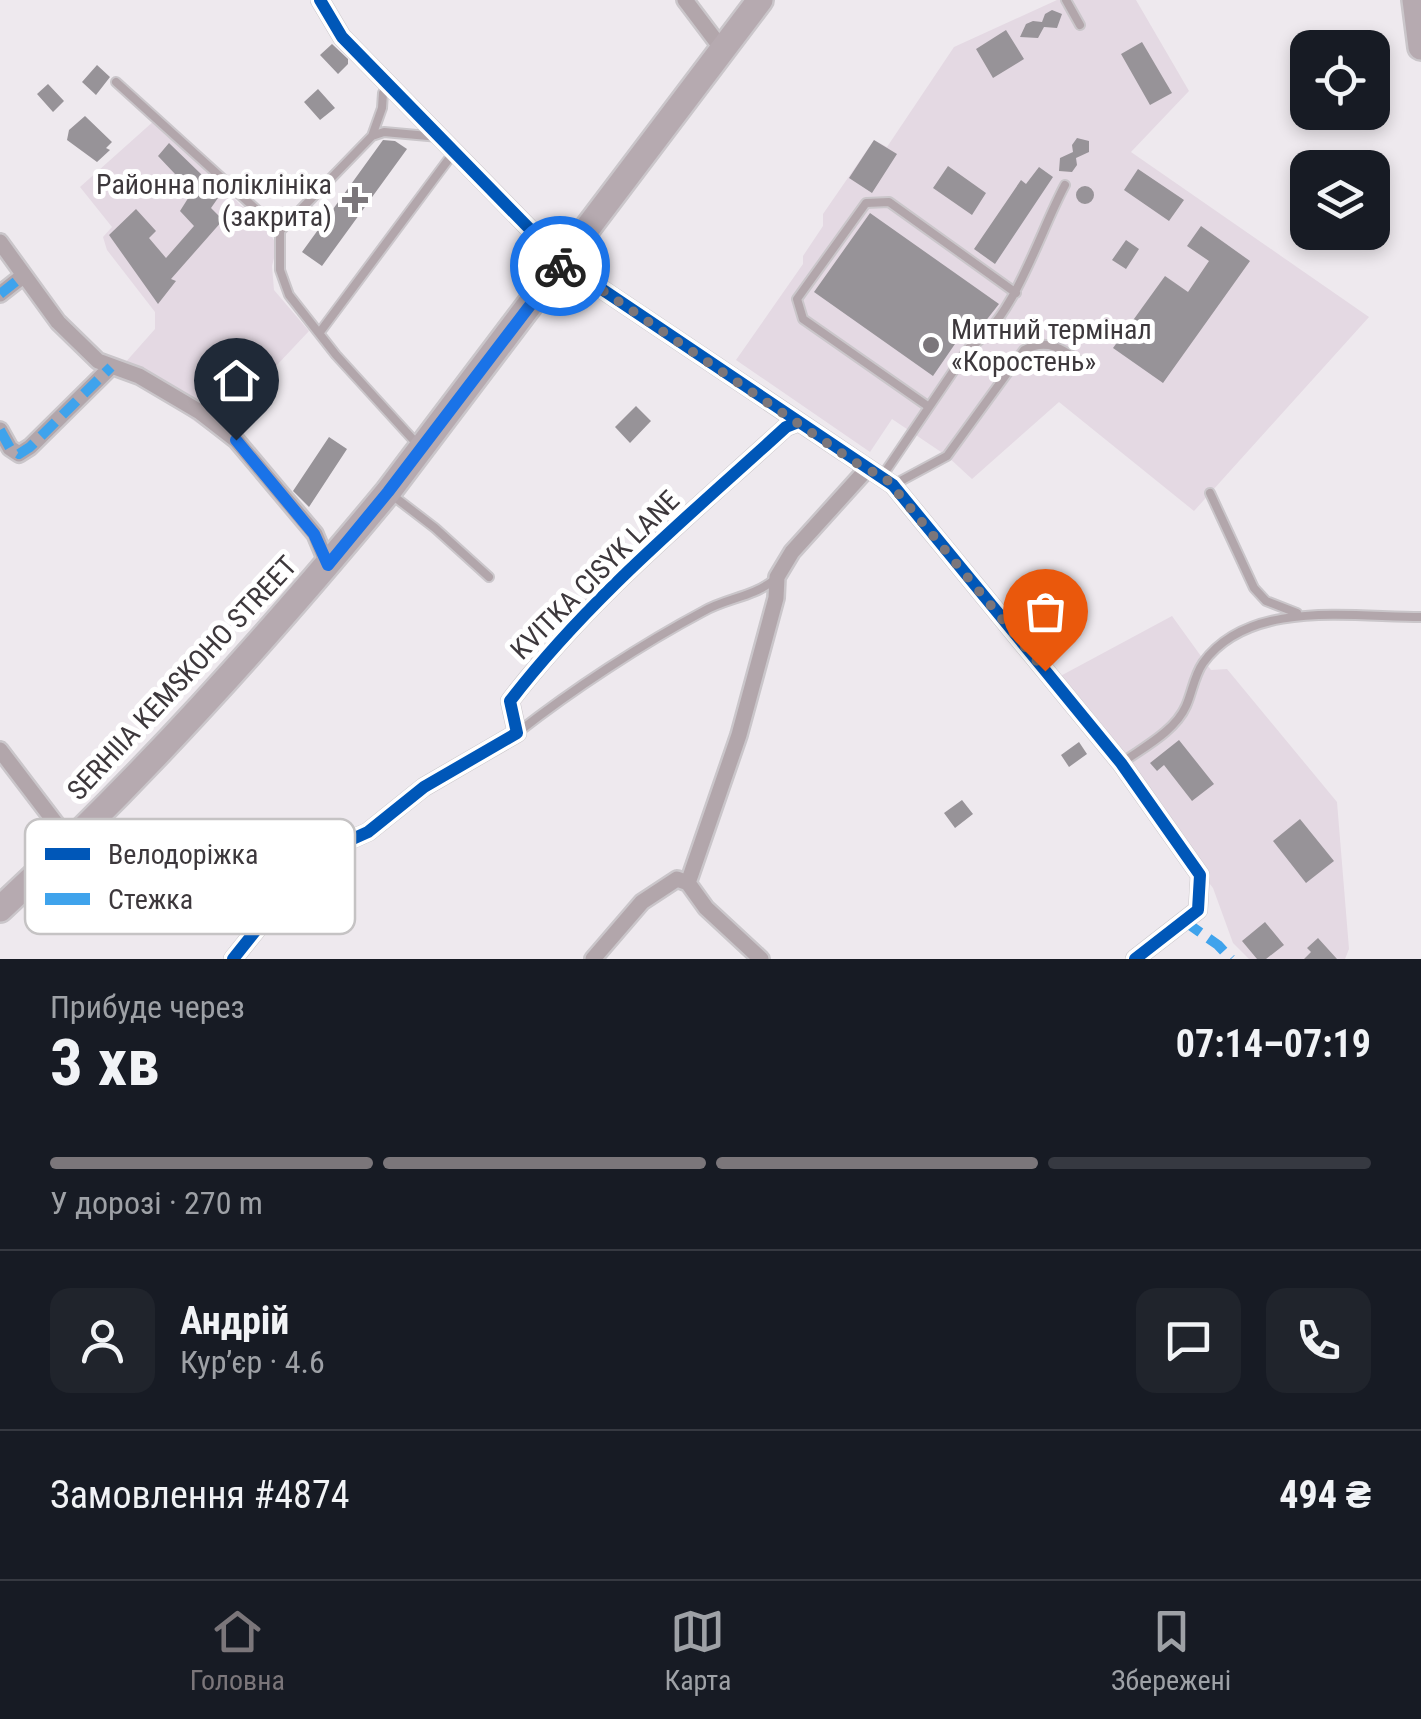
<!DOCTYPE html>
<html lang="uk">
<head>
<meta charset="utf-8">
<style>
	:root { --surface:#171b24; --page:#20242c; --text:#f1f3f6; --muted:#9ea1a6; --line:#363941; --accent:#7b767a }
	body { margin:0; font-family:"Roboto Condensed",sans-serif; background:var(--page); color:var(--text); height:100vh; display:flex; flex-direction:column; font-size:38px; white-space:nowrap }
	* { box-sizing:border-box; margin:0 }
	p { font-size:32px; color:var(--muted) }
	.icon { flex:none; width:55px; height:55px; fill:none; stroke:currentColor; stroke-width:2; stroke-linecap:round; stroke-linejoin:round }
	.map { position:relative; height:959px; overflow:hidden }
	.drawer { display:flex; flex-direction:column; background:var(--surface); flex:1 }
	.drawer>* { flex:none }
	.fabs { position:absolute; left:1290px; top:30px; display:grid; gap:20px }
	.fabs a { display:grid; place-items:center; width:100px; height:100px; border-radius:20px; background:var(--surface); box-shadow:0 5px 15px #0003; font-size:50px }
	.pin { position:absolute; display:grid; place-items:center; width:85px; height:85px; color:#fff; margin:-102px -42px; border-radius:50% 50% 50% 0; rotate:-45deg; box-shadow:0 0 10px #0007 }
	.pin .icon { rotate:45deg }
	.courier { position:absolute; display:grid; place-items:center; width:100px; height:100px; margin:-50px; border:8px solid #1a73e8; border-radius:50%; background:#fff; color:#222; box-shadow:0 2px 12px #0007 }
	.overview em { font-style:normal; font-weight:700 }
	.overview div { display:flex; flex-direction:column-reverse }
	.overview { display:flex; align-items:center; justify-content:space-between; height:170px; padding:0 50px }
	h1 { font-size:65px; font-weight:700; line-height:75px }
	.bar { display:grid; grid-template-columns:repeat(4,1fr); gap:15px 10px; align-content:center; height:120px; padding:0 50px }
	.bar i { height:12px; border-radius:8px; background:var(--line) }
	.bar .selected { background:var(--accent) }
	.bar p { grid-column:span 4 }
	.line { display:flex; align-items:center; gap:25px; padding:0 50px; border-top:2px solid var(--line) }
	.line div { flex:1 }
	.round { display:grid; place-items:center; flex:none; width:105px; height:105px; border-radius:20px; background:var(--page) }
	.menu { display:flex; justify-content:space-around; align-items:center; height:140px; border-top:2px solid var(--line); background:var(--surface); font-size:28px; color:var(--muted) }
	.menu a { display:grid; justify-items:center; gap:5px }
	.menu .selected { color:var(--accent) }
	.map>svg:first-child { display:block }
</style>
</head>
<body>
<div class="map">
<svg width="1421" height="959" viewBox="0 0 1421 959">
	<rect width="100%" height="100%" fill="#eee9ee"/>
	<path fill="#e4d9e3" d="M 1057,0 L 1136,0 L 1189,91 L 1131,152 L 1369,317 L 1194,511 L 1059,402 L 972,479 L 947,456 L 892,419 L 870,452 L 736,360 L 803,264 L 803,256 L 823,226 L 823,214 L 874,140 L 887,147 L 954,47 Z
		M 155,120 L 271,235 L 277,246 L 272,266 L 274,290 L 309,331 L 261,382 L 255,414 L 225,443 L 161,397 L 116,373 L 155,329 L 155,312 L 107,250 L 103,237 L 112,227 L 80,187 Z
		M 1172,616 L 1211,670 L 1227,669 L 1337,802 L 1349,949 L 1345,959 L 1249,959 L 1233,943 L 1213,888 L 1053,680 Z"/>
	<path fill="#979398" d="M 1052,10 L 1062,14 L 1057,28 L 1044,27 L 1038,38 L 1020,37 L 1026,24 L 1033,21 L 1042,22 L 1045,14 Z
		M 1006,30 L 1024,59 L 993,78 L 976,49 Z
		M 1142,42 L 1172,93 L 1150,105 L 1121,54 Z
		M 332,44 L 348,59 L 348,64 L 338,74 L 320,55 Z
		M 97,65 L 110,77 L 96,95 L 82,82 Z
		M 48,84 L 64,101 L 53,112 L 37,94 Z
		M 318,89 L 335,108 L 320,120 L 304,102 Z
		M 85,116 L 112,142 L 106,148 L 110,150 L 97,162 L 67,140 L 69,130 Z
		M 1077,138 L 1089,141 L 1089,152 L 1076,158 L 1077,165 L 1072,172 L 1059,171 L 1060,158 L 1073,152 L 1072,145 Z
		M 383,140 L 395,141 L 407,149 L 322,266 L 302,252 Z
		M 874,140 L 897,154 L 872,193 L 849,178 Z
		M 169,143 L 202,175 L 199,179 L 218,198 L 211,208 L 223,220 L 171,279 L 176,281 L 158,304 L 109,235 L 136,209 L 156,231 L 149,238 L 166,258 L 194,226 L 180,211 L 192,192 L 158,156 Z
		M 948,166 L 986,193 L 972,215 L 933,188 Z
		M 1039,167 L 1053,177 L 995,264 L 974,249 L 1021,180 L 1026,184 Z
		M 1138,169 L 1184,200 L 1169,221 L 1124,190 Z
		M1076 195a9 9 0 1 1 18 0a9 9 0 1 1-18 0Z
		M 870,213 L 999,304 L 977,332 L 968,325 L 933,376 L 814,292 Z
		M 1201,226 L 1250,261 L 1163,383 L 1113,348 L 1165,276 L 1188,292 L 1209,261 L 1187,246 Z
		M 1126,240 L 1139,249 L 1126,269 L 1112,260 Z
		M 636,406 L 651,421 L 630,443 L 615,427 Z
		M 329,437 L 347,449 L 309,507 L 293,491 Z
		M 1179,740 L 1214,784 L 1192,801 L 1164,765 L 1157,771 L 1150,763 Z
		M 1079,742 L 1087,754 L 1069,767 L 1061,755 Z
		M 962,800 L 973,814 L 955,828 L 944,813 Z
		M 1300,819 L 1334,861 L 1306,883 L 1273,841 Z
		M 1265,922 L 1284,945 L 1266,959 L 1257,959 L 1242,941 Z
		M 1318,938 L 1337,959 L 1304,959 L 1311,952 L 1307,948 Z"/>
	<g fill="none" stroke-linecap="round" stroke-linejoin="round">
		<defs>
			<path id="service" d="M 1066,0 L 1080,25
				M 116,82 L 280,231 L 280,270 L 289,295 L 336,355 L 418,445
				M 372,136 L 382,108 L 383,93 L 389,86
				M 280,231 L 372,136 L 384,132 L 439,137
				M 320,332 L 454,152
				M 929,407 L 803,319 L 797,299 L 866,203 L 889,202 L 1016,293
				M 883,475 L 969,348 C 1014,320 1039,233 1065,185
				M 893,485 L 947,456 L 1024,350 C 1051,336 1067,353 1089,368
				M 1210,493 L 1254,588 L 1266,601 L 1297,613
				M 392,495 L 435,528 L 489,577
				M 517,733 C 573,689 642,644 704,611 C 727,598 753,597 774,580
				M 1123,762 C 1144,747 1175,731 1186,706 C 1192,693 1194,676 1203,663 C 1249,599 1351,617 1421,617"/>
			<path id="minor" d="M 320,0 L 342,37 L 563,263 L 893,485 L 1121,763 L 1200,875 L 1198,910 L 1135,959
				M 685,0 L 722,49
				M 0,242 L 58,322 L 98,361 L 139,376 L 200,412 L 236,440 L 315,534 L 328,565
				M 0,294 L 23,276
				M 0,430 L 10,448 L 19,454 L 30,447 L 111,367
				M 0,750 L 70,842
				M 688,883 L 706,908 L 761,959
				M 233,959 L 308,865 L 328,850 L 368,832 L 424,787 L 517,733 L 510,701 C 589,598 691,514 786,427 L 796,423
				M 593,959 L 642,902 L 677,879 L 688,883 L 739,735 L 776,598 L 777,577 L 792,552 L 867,469"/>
			<path id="trunk" d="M 1415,0 L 1421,47
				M 0,909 C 140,780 267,638 388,492 L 760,0"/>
		</defs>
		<use href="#service" stroke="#cac6ca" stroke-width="12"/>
		<use href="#minor" stroke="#cac6ca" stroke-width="20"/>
		<use href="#trunk" stroke="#cac6ca" stroke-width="30"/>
		<use href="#service" stroke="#b2a6ab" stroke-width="8"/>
		<use href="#minor" stroke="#b2a6ab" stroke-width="15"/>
		<use href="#trunk" stroke="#b6aab0" stroke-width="25"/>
		<path stroke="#3fa3ec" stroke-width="10" stroke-dasharray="20 10" stroke-linecap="butt" d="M 0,294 L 23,276
			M 0,430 L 10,448 L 19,454 L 30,447 L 111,367
			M 1184,921 L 1218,945 L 1231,959"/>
		<defs>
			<path id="cycleway" d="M 320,0 L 342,37 L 563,263 L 893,485 L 1121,763 L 1200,875 L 1198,910 L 1135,959
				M 233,959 L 308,865 L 328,850 L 368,832 L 424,787 L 517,733 L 510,701 C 589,598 691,514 786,427 L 796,423"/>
		</defs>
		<use href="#cycleway" stroke="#fff" stroke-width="19"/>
		<use href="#cycleway" stroke="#0057b8" stroke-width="12"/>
	</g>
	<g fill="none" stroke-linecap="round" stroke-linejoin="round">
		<path stroke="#7b767a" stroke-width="10" stroke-dasharray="0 18" d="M 560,266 L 562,263 L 843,454 L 867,470 L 883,475 L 1045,671"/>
		<path stroke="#1a73e8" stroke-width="12" d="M 236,440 L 314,534 L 328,565 L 388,492 L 560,266"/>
	</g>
	<g fill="#7b767a" stroke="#fff" stroke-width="4">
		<path d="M350 185h10v10h10v10h-10v10h-10v-10h-10v-10h10z"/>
		<circle cx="931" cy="345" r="10"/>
	</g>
	<g text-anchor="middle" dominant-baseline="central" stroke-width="10" stroke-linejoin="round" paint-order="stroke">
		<g font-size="28" fill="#3d383c" stroke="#fff" text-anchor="end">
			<text x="332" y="184">Районна поліклініка<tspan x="332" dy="32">(закрита)</tspan></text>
			<text x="951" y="329" text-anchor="start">Митний термінал<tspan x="951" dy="32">«Коростень»</tspan></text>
		</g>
		<g font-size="28" fill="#3d383c" stroke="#fff">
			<text transform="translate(595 575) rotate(-45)">KVITKA CISYK LANE</text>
			<text transform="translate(182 678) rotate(-47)">SERHIIA KEMSKOHO STREET</text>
		</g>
	</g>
	<rect x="25" y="819" width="330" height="115" rx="15" fill="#fff" stroke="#c5c3c4" stroke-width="2.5"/>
	<rect x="45" y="848" width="45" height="12" fill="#0057b8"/>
	<rect x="45" y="893" width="45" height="12" fill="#3fa3ec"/>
	<g font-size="28" fill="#3d383c">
		<text x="108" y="864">Велодоріжка</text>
		<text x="108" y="909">Стежка</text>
	</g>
</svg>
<div class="fabs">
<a><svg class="icon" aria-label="locate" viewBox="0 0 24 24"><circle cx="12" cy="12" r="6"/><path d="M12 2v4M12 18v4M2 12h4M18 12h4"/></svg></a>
<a><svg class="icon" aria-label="layers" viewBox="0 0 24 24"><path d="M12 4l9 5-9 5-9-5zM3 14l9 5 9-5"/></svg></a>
</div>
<div class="pin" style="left:1045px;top:671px;background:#ea580c"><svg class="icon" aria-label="bag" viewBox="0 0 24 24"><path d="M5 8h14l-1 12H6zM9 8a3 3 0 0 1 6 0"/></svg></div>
<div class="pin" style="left:236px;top:440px;background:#1f2937"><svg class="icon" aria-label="home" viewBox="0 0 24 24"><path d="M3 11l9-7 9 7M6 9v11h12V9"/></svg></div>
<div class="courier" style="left:560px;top:266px"><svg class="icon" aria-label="bike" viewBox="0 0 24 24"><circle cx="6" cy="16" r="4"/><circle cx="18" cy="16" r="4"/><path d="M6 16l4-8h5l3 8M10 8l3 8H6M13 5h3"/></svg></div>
</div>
<section class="drawer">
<div class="overview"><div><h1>3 хв</h1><p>Прибуде через</p></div><em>07:14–07:19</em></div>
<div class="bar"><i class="selected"></i><i class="selected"></i><i class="selected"></i><i></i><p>У дорозі · 270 m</p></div>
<div class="line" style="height:180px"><a class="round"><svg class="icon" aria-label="person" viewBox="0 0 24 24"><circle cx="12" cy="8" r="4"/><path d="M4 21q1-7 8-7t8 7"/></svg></a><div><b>Андрій</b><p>Кур’єр · 4.6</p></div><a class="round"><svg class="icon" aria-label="chat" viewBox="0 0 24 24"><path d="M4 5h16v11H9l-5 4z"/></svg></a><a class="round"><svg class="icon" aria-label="phone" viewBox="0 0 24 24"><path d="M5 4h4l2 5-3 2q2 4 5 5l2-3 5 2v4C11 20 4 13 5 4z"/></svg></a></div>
<div class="line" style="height:130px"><div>Замовлення #4874</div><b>494 ₴</b></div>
</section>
<nav class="menu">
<a class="selected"><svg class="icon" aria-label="home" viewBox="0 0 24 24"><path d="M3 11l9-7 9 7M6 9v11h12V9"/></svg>Головна</a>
<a><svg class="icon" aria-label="map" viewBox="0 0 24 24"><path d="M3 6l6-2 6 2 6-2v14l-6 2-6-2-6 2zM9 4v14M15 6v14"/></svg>Карта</a>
<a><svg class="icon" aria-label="saved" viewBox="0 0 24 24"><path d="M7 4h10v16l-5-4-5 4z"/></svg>Збережені</a>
</nav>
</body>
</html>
